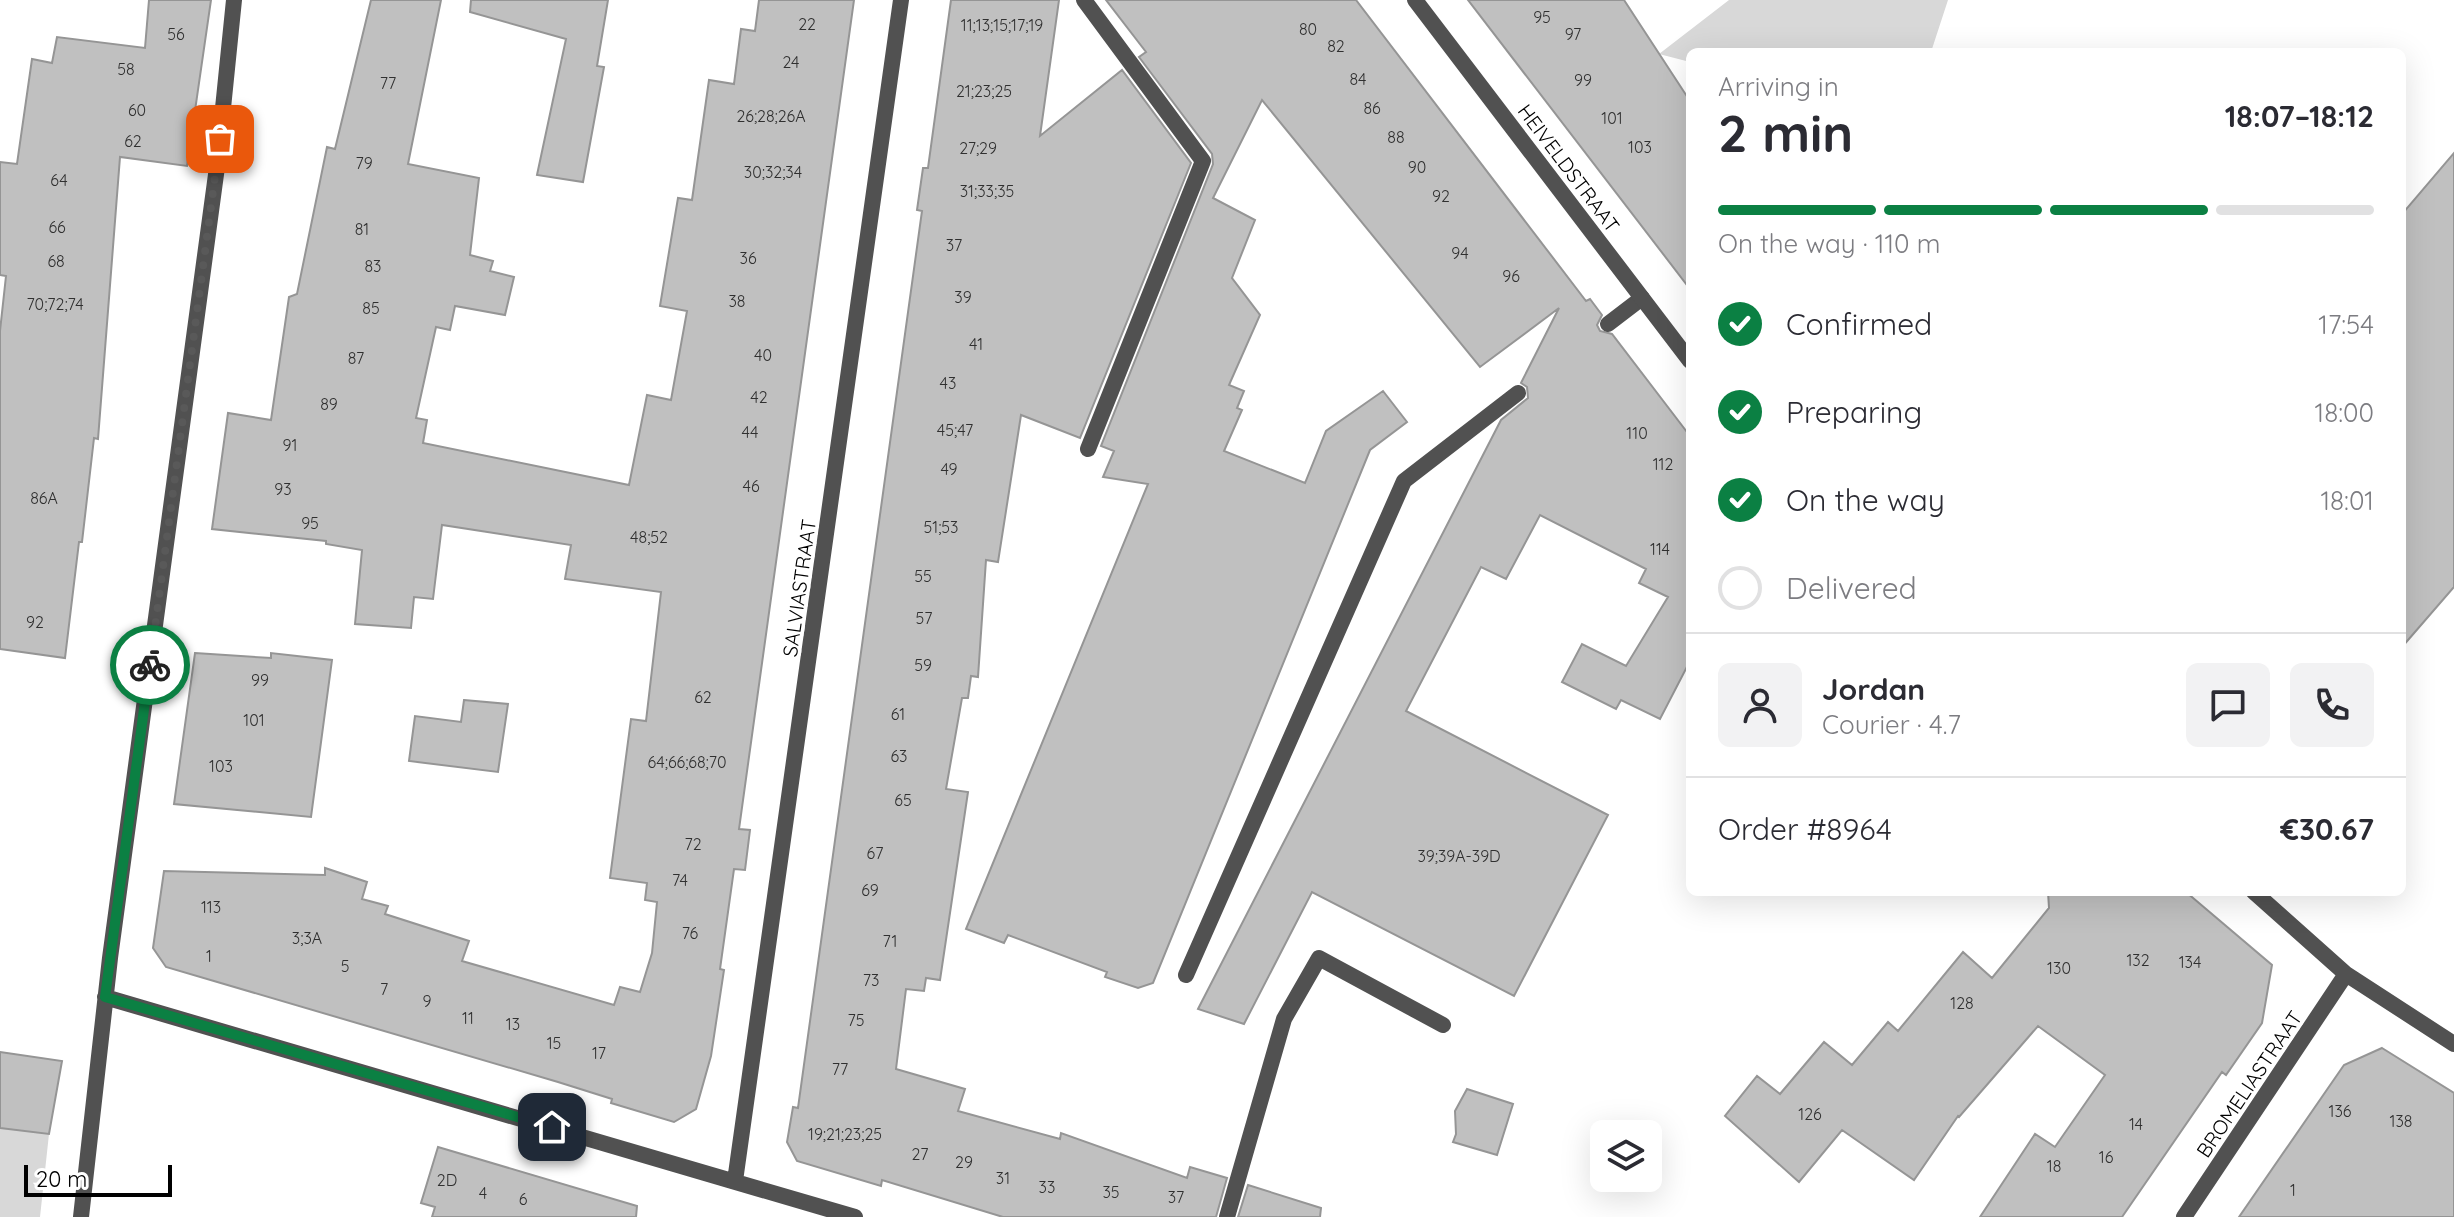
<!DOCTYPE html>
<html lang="en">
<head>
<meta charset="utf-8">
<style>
	:root { --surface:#fff; --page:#f2f2f3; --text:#2b2b33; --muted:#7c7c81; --line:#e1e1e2; --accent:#0b8043 }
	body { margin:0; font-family:Quicksand,sans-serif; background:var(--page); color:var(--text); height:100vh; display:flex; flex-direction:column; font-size:30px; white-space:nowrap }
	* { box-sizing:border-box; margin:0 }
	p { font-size:26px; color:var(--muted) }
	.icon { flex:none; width:44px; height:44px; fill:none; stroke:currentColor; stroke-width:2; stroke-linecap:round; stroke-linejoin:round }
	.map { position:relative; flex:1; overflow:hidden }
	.side { position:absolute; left:1686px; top:48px; width:720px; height:848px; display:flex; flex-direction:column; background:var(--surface); border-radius:12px; box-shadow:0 8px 32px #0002 }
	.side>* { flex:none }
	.buttons { position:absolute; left:1590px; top:1120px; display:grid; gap:16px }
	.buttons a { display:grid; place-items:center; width:72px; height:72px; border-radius:12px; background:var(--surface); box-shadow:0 8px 32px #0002; font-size:40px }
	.scale { position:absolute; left:24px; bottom:20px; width:148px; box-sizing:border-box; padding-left:8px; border:4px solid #000; border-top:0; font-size:22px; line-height:28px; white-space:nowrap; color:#000; -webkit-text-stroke:6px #fff; paint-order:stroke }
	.pin { position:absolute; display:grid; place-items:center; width:68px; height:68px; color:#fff; margin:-34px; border-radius:16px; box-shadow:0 4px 12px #0006 }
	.courier { position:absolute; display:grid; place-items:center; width:80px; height:80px; margin:-40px; border:6px solid #0b8043; border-radius:50%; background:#fff; color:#222; box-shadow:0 2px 10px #0007 }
	.overview em { font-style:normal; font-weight:700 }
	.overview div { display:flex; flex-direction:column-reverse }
	.overview { display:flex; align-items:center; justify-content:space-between; height:136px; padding:0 32px }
	h1 { font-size:52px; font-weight:700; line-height:60px }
	.bar { display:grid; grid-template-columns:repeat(4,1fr); gap:12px 8px; align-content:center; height:96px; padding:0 32px }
	.bar i { height:10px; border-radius:6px; background:var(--line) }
	.bar .on { background:var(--accent) }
	.bar p { grid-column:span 4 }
	.line { display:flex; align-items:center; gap:20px; padding:0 32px; border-top:2px solid var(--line) }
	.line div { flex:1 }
	.round { display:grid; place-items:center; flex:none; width:84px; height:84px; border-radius:12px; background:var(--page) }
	ol { padding:0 32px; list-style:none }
	li { display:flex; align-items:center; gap:24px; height:88px }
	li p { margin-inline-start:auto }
	li .icon { padding:8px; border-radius:50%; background:var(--accent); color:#fff; stroke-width:4 }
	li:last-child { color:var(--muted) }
	li i { width:44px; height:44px; border:4px solid var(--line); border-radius:50% }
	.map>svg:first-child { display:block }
</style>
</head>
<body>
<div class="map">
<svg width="2454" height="1217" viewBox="0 0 2454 1217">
	<rect width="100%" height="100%" fill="#fff"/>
	<path fill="#d8d8d8" d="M 1729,0 L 1948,0 L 1931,52 L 1690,52 L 1690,62 L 1659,54 Z
		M 0,1125 L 49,1134 L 40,1217 L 0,1217 Z"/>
	<path fill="#c0c0c0" stroke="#959595" stroke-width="2" d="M 149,0 L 211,0 L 187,166 L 120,157 L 98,439 L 94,438 L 82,542 L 79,542 L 65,658 L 0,649 L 0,331 L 6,276 L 0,275 L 0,162 L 17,164 L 32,59 L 52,63 L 57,37 L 145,48 Z
		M 371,0 L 441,0 L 408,164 L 479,178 L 470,255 L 493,261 L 490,271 L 514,277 L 505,315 L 455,306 L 450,330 L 436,327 L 416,418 L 427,420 L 423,443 L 629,485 L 647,395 L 671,400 L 687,311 L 660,306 L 678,198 L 692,200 L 709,80 L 734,84 L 741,29 L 755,31 L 759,0 L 854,0 L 739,829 L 750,830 L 745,870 L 734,869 L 720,969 L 724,970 L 711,1056 L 696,1109 L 674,1122 L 611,1103 L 612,1099 L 558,1082 L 166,967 L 153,948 L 164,871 L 325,875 L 325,868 L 367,882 L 362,899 L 388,906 L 385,914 L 469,941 L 462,961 L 614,1005 L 620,987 L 640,992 L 652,953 L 657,902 L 645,900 L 647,883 L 610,878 L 631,719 L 646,721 L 661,592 L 565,579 L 571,545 L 442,525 L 433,599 L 414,597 L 411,628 L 355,624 L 362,550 L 326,544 L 326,541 L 212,529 L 228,413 L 271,420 L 289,297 L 297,294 L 327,147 L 335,149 Z
		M 471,0 L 608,0 L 597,66 L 604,67 L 583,182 L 537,175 L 566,39 L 470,12 Z
		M 951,0 L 1059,0 L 1040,136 L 1122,70 L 1191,163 L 1080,438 L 1021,415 L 998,562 L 986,560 L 978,677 L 971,676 L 968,698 L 962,698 L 946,789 L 968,792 L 940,980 L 926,978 L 924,991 L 906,989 L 896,1069 L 965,1089 L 958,1111 L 1060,1139 L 1061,1133 L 1187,1178 L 1190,1167 L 1227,1178 L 1216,1217 L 1003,1217 L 882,1180 L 881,1186 L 797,1161 L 787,1142 L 793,1107 L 798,1108 L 922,211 L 917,210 L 923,168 L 928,168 Z
		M 1106,0 L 1356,0 L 1586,301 L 1590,299 L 1602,315 L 1597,325 L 1600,331 L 1612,334 L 1690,436 L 1690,661 L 1660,719 L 1621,700 L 1616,709 L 1562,682 L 1582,644 L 1626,666 L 1668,597 L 1639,583 L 1646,569 L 1540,515 L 1506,579 L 1481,567 L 1406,711 L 1608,815 L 1514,996 L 1312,892 L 1244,1024 L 1198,1009 L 1501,420 L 1528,398 L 1527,387 L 1521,383 L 1559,308 L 1480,367 L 1262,100 L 1213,198 L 1255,220 L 1232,278 L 1260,315 L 1229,385 L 1244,391 L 1237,408 L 1242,410 L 1224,451 L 1305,483 L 1326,431 L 1383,391 L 1407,422 L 1370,450 L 1153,983 L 1138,988 L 1105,977 L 1107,972 L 1008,935 L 1004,943 L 966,929 L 1148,484 L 1103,477 L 1114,451 L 1101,446 L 1213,164 L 1212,154 L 1139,57 L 1146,52 Z
		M 1468,0 L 1624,0 L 1690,101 L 1690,289 Z
		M 2454,153 L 2454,587 L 2402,647 L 2402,214 Z
		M 195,653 L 271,658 L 271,653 L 332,660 L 311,817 L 174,804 Z
		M 464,700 L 508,704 L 498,772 L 409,761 L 415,716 L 461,722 Z
		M 2048,892 L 2186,892 L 2272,965 L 2262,1023 L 2226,1075 L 2222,1072 L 2122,1217 L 1980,1217 L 2035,1134 L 2055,1147 L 2105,1075 L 2038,1026 L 1959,1117 L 1958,1116 L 1914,1180 L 1842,1130 L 1799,1182 L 1725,1116 L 1757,1076 L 1780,1094 L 1824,1042 L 1852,1065 L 1888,1022 L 1898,1031 L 1963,952 L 1992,978 L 2049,908 Z
		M 2382,1048 L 2454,1093 L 2454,1217 L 2239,1217 L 2344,1065 Z
		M 0,1052 L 62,1061 L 49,1134 L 0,1128 Z
		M 1467,1089 L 1513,1104 L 1497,1155 L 1453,1142 L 1456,1134 L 1455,1111 Z
		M 438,1147 L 637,1206 L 636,1217 L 432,1217 L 435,1207 L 421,1203 Z
		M 1248,1185 L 1321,1208 L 1320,1217 L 1238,1217 Z"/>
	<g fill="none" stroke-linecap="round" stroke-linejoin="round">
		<path stroke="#515151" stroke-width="16" d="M 1084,0 L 1203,161 L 1088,449
			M 1608,324 L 1642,298
			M 1186,975 L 1404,481 L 1518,393
			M 1227,1217 L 1284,1019 L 1319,958 L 1443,1025"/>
		<path stroke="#515151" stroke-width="16" d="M 1415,0 L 1690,361
			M 2254,892 L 2346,974 L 2454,1044
			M 105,997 L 855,1217
			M 735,1181 L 901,0
			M 81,1217 L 110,958 L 217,167 L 234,0
			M 2184,1217 L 2346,974"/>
	</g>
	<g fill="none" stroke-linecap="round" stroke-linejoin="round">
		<path stroke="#595959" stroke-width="8" stroke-dasharray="0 14.4" d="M 150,665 L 220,139"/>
		<path stroke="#0b8043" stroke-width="10" d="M 150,665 L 105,997 L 552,1127"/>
	</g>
	<g text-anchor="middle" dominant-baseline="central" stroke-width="7" stroke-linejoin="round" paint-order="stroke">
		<g font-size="16" fill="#303030">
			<text x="1542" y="17">95</text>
			<text x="807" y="24">22</text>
			<text x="1002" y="25">11;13;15;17;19</text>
			<text x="1308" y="29">80</text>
			<text x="176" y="34">56</text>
			<text x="1573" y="34">97</text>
			<text x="1336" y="46">82</text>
			<text x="791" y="62">24</text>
			<text x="126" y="69">58</text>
			<text x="1358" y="79">84</text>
			<text x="1583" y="80">99</text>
			<text x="388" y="83">77</text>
			<text x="984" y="91">21;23;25</text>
			<text x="1372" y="108">86</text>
			<text x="137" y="110">60</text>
			<text x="771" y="116">26;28;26A</text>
			<text x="1612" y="118">101</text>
			<text x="1396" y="137">88</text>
			<text x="133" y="141">62</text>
			<text x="1640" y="147">103</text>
			<text x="978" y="148">27;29</text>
			<text x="364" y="163">79</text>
			<text x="1417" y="167">90</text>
			<text x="773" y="172">30;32;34</text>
			<text x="59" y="180">64</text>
			<text x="987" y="191">31;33;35</text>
			<text x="1441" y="196">92</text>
			<text x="57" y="227">66</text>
			<text x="362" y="229">81</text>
			<text x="954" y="245">37</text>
			<text x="1460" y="253">94</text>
			<text x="748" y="258">36</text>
			<text x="56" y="261">68</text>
			<text x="373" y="266">83</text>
			<text x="1511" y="276">96</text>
			<text x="963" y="297">39</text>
			<text x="737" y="301">38</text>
			<text x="55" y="304">70;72;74</text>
			<text x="371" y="308">85</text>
			<text x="976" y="344">41</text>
			<text x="763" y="355">40</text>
			<text x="356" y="358">87</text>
			<text x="948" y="383">43</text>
			<text x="759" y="397">42</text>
			<text x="329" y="404">89</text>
			<text x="955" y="430">45;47</text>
			<text x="750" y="432">44</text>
			<text x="1637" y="433">110</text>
			<text x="290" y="445">91</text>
			<text x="1663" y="464">112</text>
			<text x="949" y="469">49</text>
			<text x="751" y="486">46</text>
			<text x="283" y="489">93</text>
			<text x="44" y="498">86A</text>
			<text x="310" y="523">95</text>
			<text x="941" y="527">51;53</text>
			<text x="649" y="537">48;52</text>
			<text x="1660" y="549">114</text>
			<text x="923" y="576">55</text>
			<text x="924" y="618">57</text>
			<text x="35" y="622">92</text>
			<text x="923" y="665">59</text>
			<text x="260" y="680">99</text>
			<text x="703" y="697">62</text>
			<text x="898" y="714">61</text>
			<text x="254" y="720">101</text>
			<text x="899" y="756">63</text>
			<text x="687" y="762">64;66;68;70</text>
			<text x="221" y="766">103</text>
			<text x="903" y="800">65</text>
			<text x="693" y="844">72</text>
			<text x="875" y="853">67</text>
			<text x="1459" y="856">39;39A-39D</text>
			<text x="680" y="880">74</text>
			<text x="870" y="890">69</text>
			<text x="211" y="907">113</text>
			<text x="690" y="933">76</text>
			<text x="307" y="938">3;3A</text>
			<text x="890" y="941">71</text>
			<text x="209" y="956">1</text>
			<text x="2138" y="960">132</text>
			<text x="2190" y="962">134</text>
			<text x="345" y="966">5</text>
			<text x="2059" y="968">130</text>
			<text x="871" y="980">73</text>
			<text x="384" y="989">7</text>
			<text x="427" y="1001">9</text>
			<text x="1962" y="1003">128</text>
			<text x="468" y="1018">11</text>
			<text x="856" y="1020">75</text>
			<text x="513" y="1024">13</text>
			<text x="554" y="1043">15</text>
			<text x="599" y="1053">17</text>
			<text x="840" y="1069">77</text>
			<text x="2340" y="1111">136</text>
			<text x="1810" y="1114">126</text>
			<text x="2401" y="1121">138</text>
			<text x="2136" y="1124">14</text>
			<text x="845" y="1134">19;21;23;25</text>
			<text x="920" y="1154">27</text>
			<text x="2106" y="1157">16</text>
			<text x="964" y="1162">29</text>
			<text x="2054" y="1166">18</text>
			<text x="1003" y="1178">31</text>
			<text x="447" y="1180">2D</text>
			<text x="1047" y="1187">33</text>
			<text x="2293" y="1190">1</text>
			<text x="1111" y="1192">35</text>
			<text x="483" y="1193">4</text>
			<text x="1176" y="1197">37</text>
			<text x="523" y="1199">6</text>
		</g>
		<g font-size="20" fill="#000" stroke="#fff">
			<text transform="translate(1569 168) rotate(53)">HEIVELDSTRAAT</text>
			<text transform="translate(799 588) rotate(-82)">SALVIASTRAAT</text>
			<text transform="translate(2249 1084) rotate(-56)">BROMELIASTRAAT</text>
		</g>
	</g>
</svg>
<div class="buttons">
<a><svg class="icon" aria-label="layers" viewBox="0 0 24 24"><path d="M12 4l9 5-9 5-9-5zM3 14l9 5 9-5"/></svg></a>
</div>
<div class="scale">20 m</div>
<div class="pin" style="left:220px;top:139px;background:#ea580c"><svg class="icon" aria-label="bag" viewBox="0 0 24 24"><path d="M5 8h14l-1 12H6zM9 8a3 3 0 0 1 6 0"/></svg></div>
<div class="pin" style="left:552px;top:1127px;background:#1f2937"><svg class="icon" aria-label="home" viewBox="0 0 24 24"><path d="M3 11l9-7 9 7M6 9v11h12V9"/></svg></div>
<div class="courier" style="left:150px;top:665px"><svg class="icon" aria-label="bike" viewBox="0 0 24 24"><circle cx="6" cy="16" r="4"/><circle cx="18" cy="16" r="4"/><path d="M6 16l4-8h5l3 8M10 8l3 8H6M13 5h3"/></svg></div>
<section class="side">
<div class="overview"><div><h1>2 min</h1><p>Arriving in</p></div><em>18:07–18:12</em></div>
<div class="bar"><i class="on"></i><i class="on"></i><i class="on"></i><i></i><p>On the way · 110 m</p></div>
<ol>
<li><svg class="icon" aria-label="check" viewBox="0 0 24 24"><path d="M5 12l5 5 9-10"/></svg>Confirmed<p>17:54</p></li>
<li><svg class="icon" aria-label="check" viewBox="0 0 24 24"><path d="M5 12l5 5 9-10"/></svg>Preparing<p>18:00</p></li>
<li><svg class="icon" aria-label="check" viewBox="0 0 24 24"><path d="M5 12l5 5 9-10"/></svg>On the way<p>18:01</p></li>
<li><i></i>Delivered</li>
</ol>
<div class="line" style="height:144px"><a class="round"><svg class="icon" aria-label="person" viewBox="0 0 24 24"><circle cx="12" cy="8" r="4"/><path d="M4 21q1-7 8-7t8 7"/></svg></a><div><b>Jordan</b><p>Courier · 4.7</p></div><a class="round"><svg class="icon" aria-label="chat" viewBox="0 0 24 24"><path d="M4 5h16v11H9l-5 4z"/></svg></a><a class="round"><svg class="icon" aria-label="phone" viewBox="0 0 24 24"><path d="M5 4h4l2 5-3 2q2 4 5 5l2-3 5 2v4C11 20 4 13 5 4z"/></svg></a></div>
<div class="line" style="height:104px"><div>Order #8964</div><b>€30.67</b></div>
</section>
</div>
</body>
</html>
